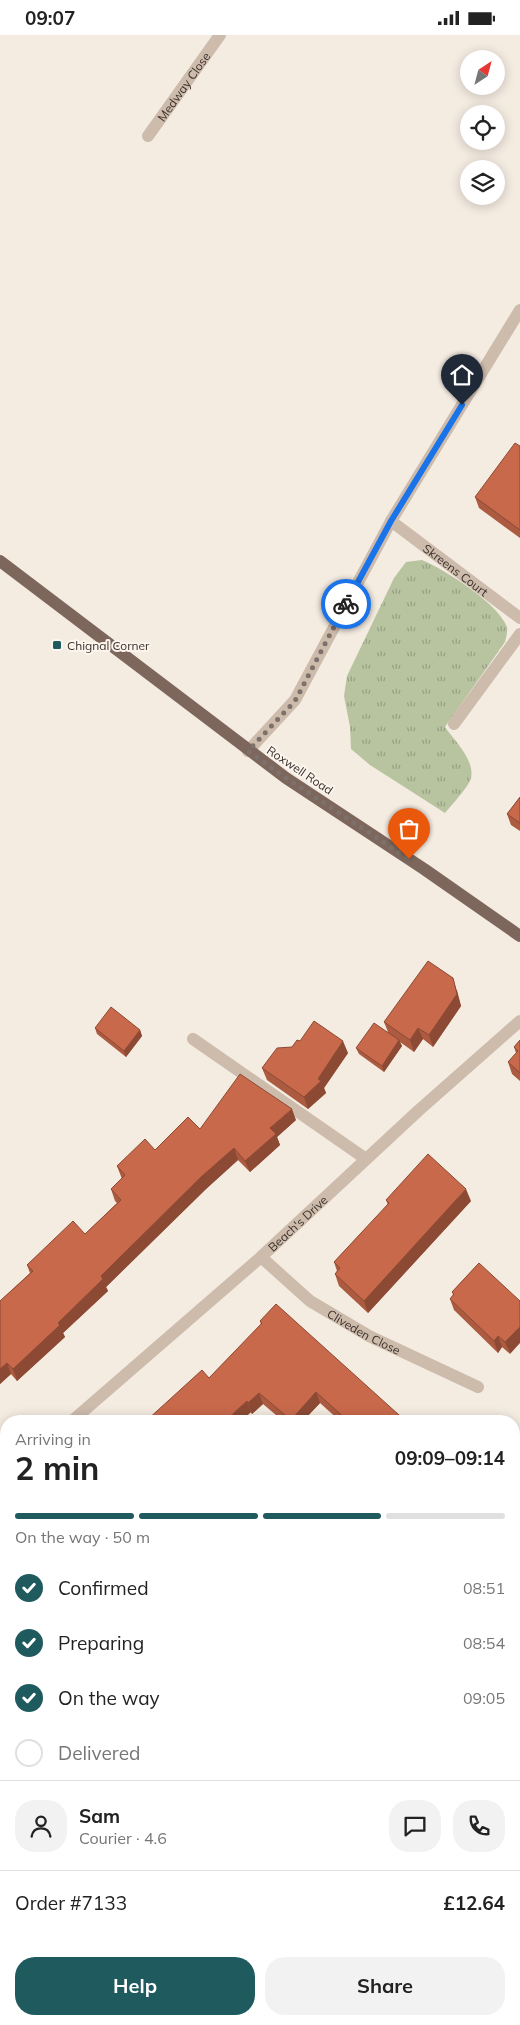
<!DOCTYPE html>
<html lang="en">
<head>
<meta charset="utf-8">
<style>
	:root { --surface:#fff; --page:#f2f2f2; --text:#222; --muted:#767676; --line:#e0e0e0; --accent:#1f5a5e }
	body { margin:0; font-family:Mulish,sans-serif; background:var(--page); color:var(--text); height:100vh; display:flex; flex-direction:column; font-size:19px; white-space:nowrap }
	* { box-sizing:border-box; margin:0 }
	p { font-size:16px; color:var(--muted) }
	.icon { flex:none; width:28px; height:28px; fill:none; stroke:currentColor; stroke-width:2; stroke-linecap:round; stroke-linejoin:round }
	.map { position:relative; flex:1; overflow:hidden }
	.drawer { position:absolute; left:0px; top:1380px; width:520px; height:610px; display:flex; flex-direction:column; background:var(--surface); border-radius:20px 20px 0 0; box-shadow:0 2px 12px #0003 }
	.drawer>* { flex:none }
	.needle { width:32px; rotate:36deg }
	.buttons { position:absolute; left:460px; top:15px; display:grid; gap:10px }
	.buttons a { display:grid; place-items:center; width:45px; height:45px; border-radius:50%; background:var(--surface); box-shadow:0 2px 12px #0003; font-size:25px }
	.pin { position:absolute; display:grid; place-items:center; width:42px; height:42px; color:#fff; margin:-51px -21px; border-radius:50% 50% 50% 0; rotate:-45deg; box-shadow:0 0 5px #0007 }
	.pin .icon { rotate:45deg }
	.courier { position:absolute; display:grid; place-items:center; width:50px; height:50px; margin:-25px; border:4px solid #1a73e8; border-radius:50%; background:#fff; color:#222; box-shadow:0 1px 6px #0007 }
	.overview em { font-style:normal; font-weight:700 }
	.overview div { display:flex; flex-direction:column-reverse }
	.overview { display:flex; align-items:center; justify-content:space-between; height:85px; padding:0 15px }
	h1 { font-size:32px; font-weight:700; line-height:38px }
	.bar { display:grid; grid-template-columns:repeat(4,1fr); gap:8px 5px; align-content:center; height:60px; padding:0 15px }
	.bar i { height:6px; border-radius:4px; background:var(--line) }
	.bar .current { background:var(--accent) }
	.bar p { grid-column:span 4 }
	.line { display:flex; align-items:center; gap:12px; padding:0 15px; border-top:1px solid var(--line) }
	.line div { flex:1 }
	.round { display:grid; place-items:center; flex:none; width:52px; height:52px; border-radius:20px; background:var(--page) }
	ol { padding:0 15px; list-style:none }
	li { display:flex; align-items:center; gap:15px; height:55px }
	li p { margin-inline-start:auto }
	li .icon { padding:5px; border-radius:50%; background:var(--accent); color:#fff; stroke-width:4 }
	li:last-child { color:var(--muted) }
	li i { width:28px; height:28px; border:2px solid var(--line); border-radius:50% }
	.action { display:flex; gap:10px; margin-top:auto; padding:10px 15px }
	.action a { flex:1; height:58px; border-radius:20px; background:var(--accent); color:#fff; font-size:20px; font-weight:700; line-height:58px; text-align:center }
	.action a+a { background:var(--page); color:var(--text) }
	.status { display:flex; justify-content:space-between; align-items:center; height:35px; padding:0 25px; background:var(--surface); direction:ltr }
	.status svg { height:14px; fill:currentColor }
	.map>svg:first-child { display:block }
</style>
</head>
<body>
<div class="status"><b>09:07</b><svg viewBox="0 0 49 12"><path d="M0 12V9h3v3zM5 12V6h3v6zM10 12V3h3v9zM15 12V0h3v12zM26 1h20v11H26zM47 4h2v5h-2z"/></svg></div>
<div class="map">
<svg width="520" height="1990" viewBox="0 0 520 1990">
	<defs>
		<pattern id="grass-tufts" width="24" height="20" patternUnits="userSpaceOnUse" patternTransform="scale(1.25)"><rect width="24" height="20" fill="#b8c4a0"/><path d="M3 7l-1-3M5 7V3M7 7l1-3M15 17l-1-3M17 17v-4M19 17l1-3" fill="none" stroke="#97a083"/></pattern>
	</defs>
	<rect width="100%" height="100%" fill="#f4ebe1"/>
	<path fill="url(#grass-tufts)" d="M 422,525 C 444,534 499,569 507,592 C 508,596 506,602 505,607 L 445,692 C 454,705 475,725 471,743 C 470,750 451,771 445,778 L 370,730 L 351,714 L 350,692 L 344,661 L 347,641 L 394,543 L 406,527 Z"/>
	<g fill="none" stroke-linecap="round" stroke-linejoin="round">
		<g stroke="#cdbbac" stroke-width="12">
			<path id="s1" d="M 148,101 L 220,0"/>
			<path id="s2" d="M 391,486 L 520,583"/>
			<path d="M 454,689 L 520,599"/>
			<path d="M 248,716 L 295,665 L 391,486 L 520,275"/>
			<path d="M 193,1004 L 366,1124"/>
			<path id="s3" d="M 261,1222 L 310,1266 L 369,1301 L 478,1352"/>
			<path id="s4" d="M 72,1386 L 261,1222 L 418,1076 L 520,986"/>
			<path d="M 0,1450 L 6,1444"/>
			<path d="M 514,1758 L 520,1751"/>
		</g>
		<path stroke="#7d675c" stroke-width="12" d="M 0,526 L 286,743 L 424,834 L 520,901"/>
	</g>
	<path fill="#ac5a40" d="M 520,411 L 520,503 L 479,473 L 475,462 Z
		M 520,762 L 520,796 L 511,790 L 507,779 Z
		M 457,955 L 461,971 L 433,1012 L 423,1004 L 414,1017 L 400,1007 L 402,1011 L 384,1037 L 359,1019 L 356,1013 L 388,997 L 384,987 Z
		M 95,993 L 140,995 L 142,1001 L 126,1022 L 97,999 Z
		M 520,1005 L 520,1046 L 512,1039 L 508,1027 L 516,1018 L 514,1012 Z
		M 300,1006 L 348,1018 L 324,1053 L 326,1058 L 308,1074 L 267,1045 L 262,1033 Z
		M 296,1085 L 277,1102 L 280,1110 L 250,1137 L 238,1125 L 206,1154 L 106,1252 L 108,1256 L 63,1298 L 65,1302 L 17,1346 L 11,1339 L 0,1349 L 0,1266 L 30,1238 L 27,1230 L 85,1199 L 117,1168 L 115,1166 L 111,1154 L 122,1144 L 117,1131 L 155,1115 Z
		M 386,1165 L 471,1166 L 368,1278 L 339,1251 L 335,1239 L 337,1236 L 334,1227 L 388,1170 Z
		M 479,1228 L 510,1319 L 502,1312 L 498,1318 L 454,1275 L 450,1264 L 453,1260 L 452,1257 Z
		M 260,1286 L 399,1380 L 408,1386 L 340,1386 L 320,1368 L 303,1386 L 283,1386 L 263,1369 L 252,1379 L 251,1377 L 241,1386 L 209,1343 L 261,1290 Z
		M 520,1410 L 520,1490 L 514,1490 L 514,1418 Z
		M 514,1676 L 520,1682 L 520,1742 L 514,1738 Z
		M 520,1814 L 520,1851 L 514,1846 L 514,1822 Z"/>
	<path fill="#8c4a34" d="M 453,943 L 461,971 L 433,1012 L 429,1000 Z
		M 418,993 L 423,1004 L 414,1017 L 410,1005 Z
		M 140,995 L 142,1001 L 126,1022 L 124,1016 Z
		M 399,1005 L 402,1011 L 384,1037 L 382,1031 Z
		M 343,1006 L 348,1018 L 324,1053 L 326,1058 L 308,1074 L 304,1062 L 318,1044 Z
		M 292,1074 L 296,1085 L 277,1102 L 280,1110 L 250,1137 L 245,1126 L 270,1093 Z
		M 234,1113 L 238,1125 L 206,1154 L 106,1252 L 108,1256 L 63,1298 L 65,1302 L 17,1346 L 13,1334 L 58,1288 L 101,1241 L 201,1142 Z
		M 466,1154 L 471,1166 L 368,1278 L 364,1266 Z
		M 520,1292 L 520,1308 L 510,1319 L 505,1307 Z
		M 498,1301 L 502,1312 L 498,1318 L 494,1306 Z
		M 7,1328 L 11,1339 L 0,1349 L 0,1334 Z
		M 316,1357 L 320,1368 L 303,1386 L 291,1386 L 291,1385 Z
		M 259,1358 L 263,1369 L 252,1379 L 248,1368 Z
		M 247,1366 L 251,1377 L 241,1386 L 225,1386 Z
		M 6,1593 L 6,1608 L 0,1614 L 0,1599 Z
		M 520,1803 L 520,1812 L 514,1819 L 514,1810 Z
		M 520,1949 L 520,1966 L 514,1973 L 514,1956 Z"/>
	<path fill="#c8694b" stroke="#8c4a34" d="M 515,408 L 520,411 L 520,495 L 475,462 Z
		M 520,762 L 520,788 L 507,779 Z
		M 428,926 L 453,943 L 457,959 L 429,1000 L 418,993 L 410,1005 L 384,987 Z
		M 111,972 L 140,995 L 124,1016 L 95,993 Z
		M 314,986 L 343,1006 L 318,1044 L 321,1046 L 304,1062 L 262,1033 L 277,1013 L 292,1012 L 297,1005 L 300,1006 Z
		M 374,988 L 399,1005 L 382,1031 L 356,1013 Z
		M 520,1005 L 520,1038 L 508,1027 L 518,1016 L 514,1012 Z
		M 240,1039 L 292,1074 L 270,1093 L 276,1099 L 245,1126 L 234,1113 L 201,1142 L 101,1241 L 103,1244 L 58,1288 L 60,1290 L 13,1334 L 7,1328 L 0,1334 L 0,1266 L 33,1236 L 27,1230 L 73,1186 L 85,1199 L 121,1165 L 111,1154 L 125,1140 L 117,1131 L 145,1104 L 155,1115 L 188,1082 L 200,1094 Z
		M 428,1119 L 466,1154 L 364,1266 L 335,1239 L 340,1233 L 334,1227 L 389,1168 L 386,1165 Z
		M 479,1228 L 520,1266 L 520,1292 L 505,1307 L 498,1301 L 494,1306 L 450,1264 L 454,1259 L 452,1257 Z
		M 276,1269 L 399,1380 L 408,1386 L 348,1386 L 316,1357 L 291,1385 L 259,1358 L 248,1368 L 247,1366 L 225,1386 L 146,1386 L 202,1335 L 209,1343 L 262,1288 L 260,1286 Z
		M 520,1410 L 520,1478 L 514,1479 L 514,1418 Z
		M 6,1513 L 6,1593 L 0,1599 L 0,1518 Z
		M 514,1676 L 520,1682 L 520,1733 L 514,1730 Z
		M 514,1796 L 520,1802 L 520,1803 L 514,1810 Z
		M 520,1814 L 520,1847 L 514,1842 L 514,1822 Z
		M 520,1887 L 520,1949 L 514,1956 L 514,1891 Z"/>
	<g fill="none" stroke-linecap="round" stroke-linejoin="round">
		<path stroke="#7c716b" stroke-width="5" stroke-dasharray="0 9" d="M 346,569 L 295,666 L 248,716 L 286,743 L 409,824"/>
		<path stroke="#1a73e8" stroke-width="6" d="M 346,569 L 391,486 L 462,370"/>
	</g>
	<rect fill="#1f5a5e" stroke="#fbf5ee" stroke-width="2" x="52" y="605" width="10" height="10" rx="2.5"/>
	<g text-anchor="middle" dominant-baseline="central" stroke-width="4" stroke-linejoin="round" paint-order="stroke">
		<g font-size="12" fill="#3b302b" stroke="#fbf5ee">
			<text stroke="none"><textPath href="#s1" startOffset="61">Medway Close</textPath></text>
			<text stroke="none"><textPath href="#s2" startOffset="81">Skreens Court</textPath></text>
			<text transform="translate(300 735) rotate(34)">Roxwell Road</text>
			<text stroke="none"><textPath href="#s4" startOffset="300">Beach's Drive</textPath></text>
			<text stroke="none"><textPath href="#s3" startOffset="128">Cliveden Close</textPath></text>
		</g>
		<g font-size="12" fill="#3b302b" stroke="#fbf5ee" text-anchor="start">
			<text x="67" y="610">Chignal Corner</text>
		</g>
	</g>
</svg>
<div class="buttons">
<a><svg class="needle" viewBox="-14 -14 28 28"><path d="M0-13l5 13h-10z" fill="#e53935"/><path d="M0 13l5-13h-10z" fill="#767676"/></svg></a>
<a><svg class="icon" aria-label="locate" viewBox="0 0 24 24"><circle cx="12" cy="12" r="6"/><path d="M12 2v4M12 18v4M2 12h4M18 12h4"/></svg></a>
<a><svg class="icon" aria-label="layers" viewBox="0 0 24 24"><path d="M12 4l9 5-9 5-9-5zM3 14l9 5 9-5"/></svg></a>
</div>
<div class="pin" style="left:409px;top:824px;background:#ea580c"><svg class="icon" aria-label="bag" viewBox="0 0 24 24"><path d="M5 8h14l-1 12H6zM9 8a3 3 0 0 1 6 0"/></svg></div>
<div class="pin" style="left:462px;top:370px;background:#1f2937"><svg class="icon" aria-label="home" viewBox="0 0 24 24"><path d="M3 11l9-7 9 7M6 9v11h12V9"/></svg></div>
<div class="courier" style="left:346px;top:569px"><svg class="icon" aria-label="bike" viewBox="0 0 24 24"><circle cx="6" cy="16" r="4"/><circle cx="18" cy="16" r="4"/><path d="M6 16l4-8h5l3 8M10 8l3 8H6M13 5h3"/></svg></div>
<section class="drawer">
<div class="overview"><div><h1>2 min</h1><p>Arriving in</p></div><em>09:09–09:14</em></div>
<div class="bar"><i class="current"></i><i class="current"></i><i class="current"></i><i></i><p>On the way · 50 m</p></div>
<ol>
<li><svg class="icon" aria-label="check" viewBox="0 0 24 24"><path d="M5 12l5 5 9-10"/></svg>Confirmed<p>08:51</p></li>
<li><svg class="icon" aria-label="check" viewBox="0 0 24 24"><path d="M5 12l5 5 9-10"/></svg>Preparing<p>08:54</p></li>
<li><svg class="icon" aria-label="check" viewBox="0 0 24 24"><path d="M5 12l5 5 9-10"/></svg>On the way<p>09:05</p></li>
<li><i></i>Delivered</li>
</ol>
<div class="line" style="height:90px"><a class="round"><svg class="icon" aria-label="person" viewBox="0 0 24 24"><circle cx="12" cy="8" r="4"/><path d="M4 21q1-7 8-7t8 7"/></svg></a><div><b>Sam</b><p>Courier · 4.6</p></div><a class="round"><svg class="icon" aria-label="chat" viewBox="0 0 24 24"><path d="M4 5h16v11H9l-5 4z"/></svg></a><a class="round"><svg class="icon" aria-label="phone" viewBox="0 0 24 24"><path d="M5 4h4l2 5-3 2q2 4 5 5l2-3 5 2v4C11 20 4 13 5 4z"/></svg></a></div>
<div class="line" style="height:65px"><div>Order #7133</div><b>£12.64</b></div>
<div class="action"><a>Help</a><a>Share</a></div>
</section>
</div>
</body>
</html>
